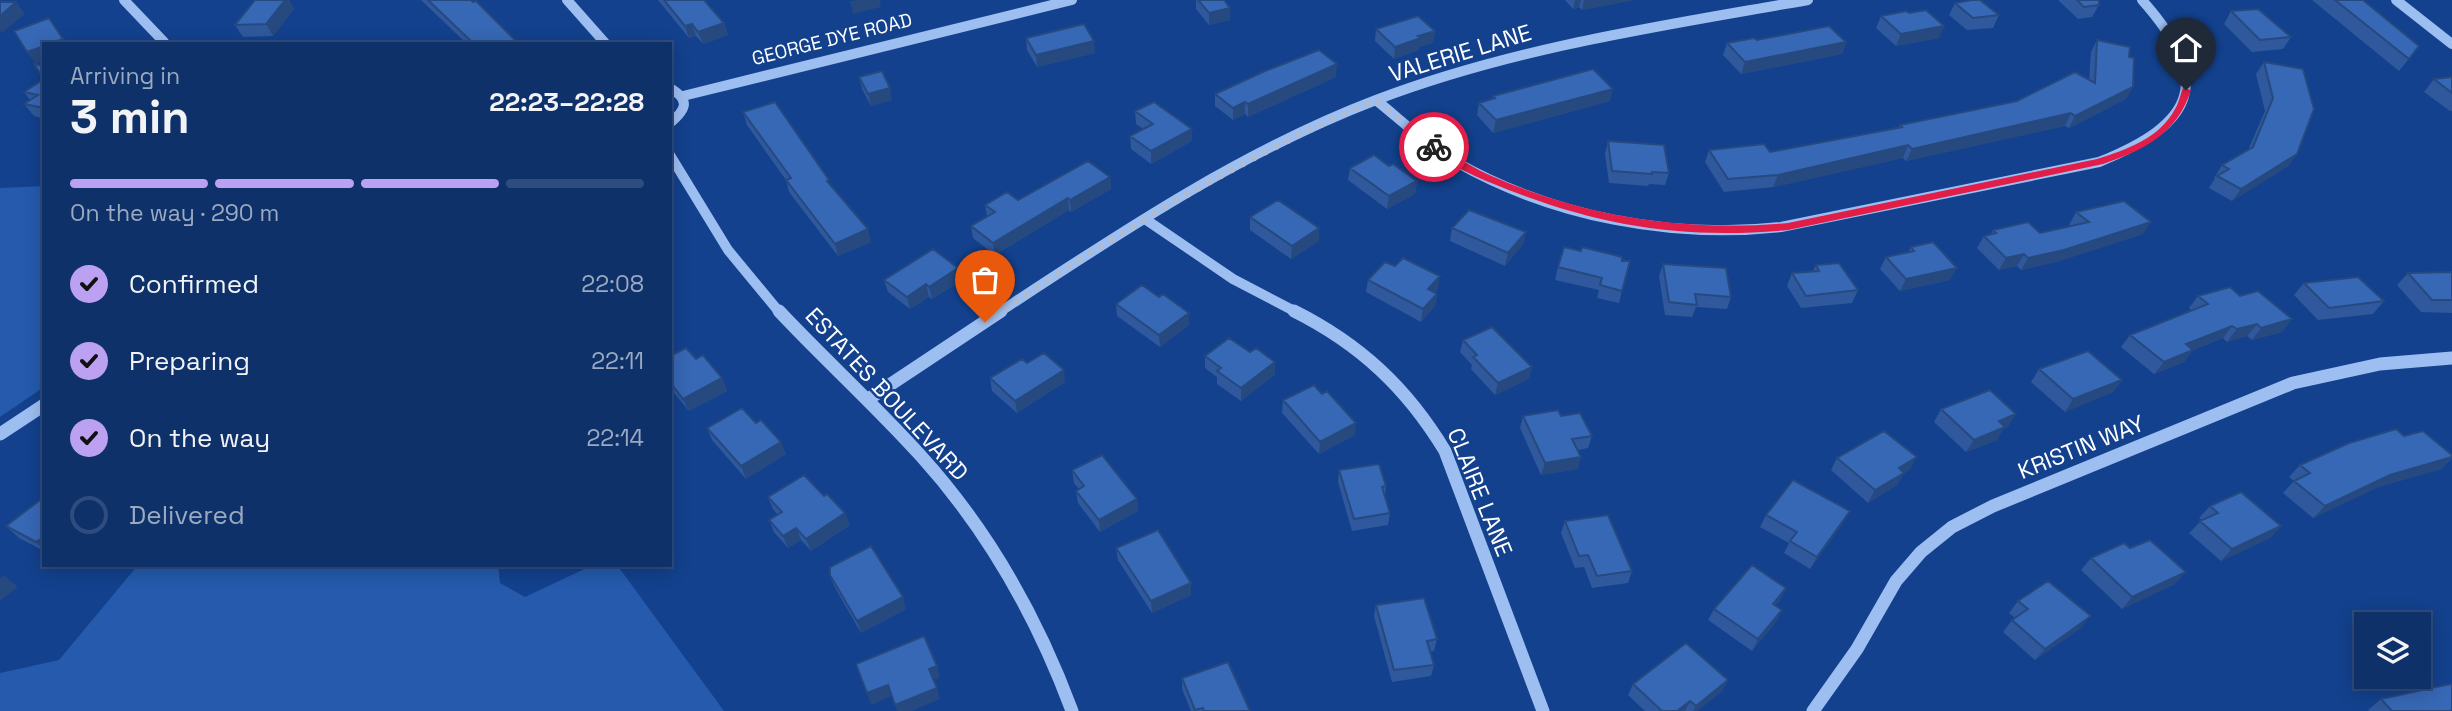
<!DOCTYPE html>
<html lang="en">
<head>
<meta charset="utf-8">
<style>
	:root { --surface:#0e316a; --page:#173970; --text:#f1f3f6; --muted:#9ba9c1; --line:#2e4c7e; --accent:#bca0f2 }
	body { margin:0; font-family:"Space Grotesk",sans-serif; background:var(--page); color:var(--text); height:100vh; display:flex; flex-direction:column; font-size:26px; white-space:nowrap }
	* { box-sizing:border-box; margin:0 }
	p { font-size:23px; color:var(--muted) }
	.icon { flex:none; width:38px; height:38px; fill:none; stroke:currentColor; stroke-width:2; stroke-linecap:round; stroke-linejoin:round }
	.map { position:relative; flex:1; overflow:hidden }
	.drawer { position:absolute; left:42px; top:42px; width:630px; height:525px; display:flex; flex-direction:column; background:var(--surface); border-radius:0px; box-shadow:0 4px 18px #0003,0 0 0 2px var(--line) }
	.drawer>* { flex:none }
	.tools { position:absolute; left:2354px; top:612px; display:grid; gap:14px }
	.tools a { display:grid; place-items:center; width:77px; height:77px; border-radius:0px; background:var(--surface); box-shadow:0 4px 18px #0003,0 0 0 2px var(--line); font-size:35px }
	.pin { position:absolute; display:grid; place-items:center; width:60px; height:60px; color:#fff; margin:-72px -30px; border-radius:50% 50% 50% 0; rotate:-45deg; box-shadow:0 0 7px #0007 }
	.pin .icon { rotate:45deg }
	.courier { position:absolute; display:grid; place-items:center; width:70px; height:70px; margin:-35px; border:5px solid #e11d48; border-radius:50%; background:#fff; color:#222; box-shadow:0 2px 9px #0007 }
	.overview em { font-style:normal; font-weight:700 }
	.overview div { display:flex; flex-direction:column-reverse }
	.overview { display:flex; align-items:center; justify-content:space-between; height:119px; padding:0 28px }
	h1 { font-size:46px; font-weight:700; line-height:52px }
	.bar { display:grid; grid-template-columns:repeat(4,1fr); gap:10px 7px; align-content:center; height:84px; padding:0 28px }
	.bar i { height:9px; border-radius:5px; background:var(--line) }
	.bar .current { background:var(--accent) }
	.bar p { grid-column:span 4 }
	ol { padding:0 28px; list-style:none }
	li { display:flex; align-items:center; gap:21px; height:77px }
	li p { margin-inline-start:auto }
	li .icon { padding:7px; border-radius:50%; background:var(--accent); color:#111; stroke-width:4 }
	li:last-child { color:var(--muted) }
	li i { width:38px; height:38px; border:4px solid var(--line); border-radius:50% }
	.map>svg:first-child { display:block }
</style>
</head>
<body>
<div class="map">
<svg width="2452" height="711" viewBox="0 0 2452 711">
	<rect width="100%" height="100%" fill="#13418d"/>
	<path fill="#255aad" d="M 44,186 L 44,387 L 0,417 L 0,188 Z
		M 138,565 L 498,565 L 500,583 L 525,597 L 593,565 L 617,565 L 724,711 L 0,711 L 0,673 L 59,660 Z"/>
	<g fill="none" stroke-linecap="round" stroke-linejoin="round">
		<path stroke="#9dbef1" stroke-width="10" d="M 124,0 L 164,42
			M 567,0 L 606,44
			M 2396,0 L 2452,44
			M 670,88 C 690,100 687,109 670,123
			M 683,96 L 1072,0
			M 1376,100 C 1402,121 1427,145 1456,162 C 1553,217 1671,239 1781,227 L 2099,162 C 2196,123 2214,81 2142,0
			M 670,155 L 728,250 L 780,313
			M 1145,219 L 1233,279 L 1298,313
			M 998,313 C 1118,234 1242,151 1376,100 C 1515,47 1662,26 1808,0"/>
		<path stroke="#9dbef1" stroke-width="13" d="M 779,311 C 825,360 875,405 921,456 C 988,530 1037,617 1072,711
			M 1294,311 C 1360,344 1407,388 1445,451 L 1543,711
			M 867,400 L 1001,311
			M 0,434 L 44,405
			M 1813,711 L 1857,649 L 1896,581 L 1921,552 L 1952,527 L 1993,506 L 2293,383 L 2380,364 L 2452,358"/>
	</g>
	<path fill="#2f599c" d="M 255,0 L 289,0 L 294,9 L 273,36 L 243,37 L 235,25 Z
		M 421,0 L 471,0 L 519,44 L 467,44 Z
		M 658,0 L 704,0 L 724,23 L 728,35 L 703,44 L 696,36 L 689,38 Z
		M 1196,0 L 1224,0 L 1230,20 L 1209,25 L 1196,9 Z
		M 1565,0 L 1634,0 L 1582,10 L 1579,7 L 1573,9 Z
		M 2058,0 L 2099,0 L 2099,5 L 2092,17 L 2078,19 Z
		M 2312,0 L 2363,0 L 2419,46 L 2399,71 Z
		M 1955,3 L 1999,15 L 1993,28 L 1967,30 L 1949,15 Z
		M 2231,11 L 2291,37 L 2283,49 L 2252,52 L 2224,24 Z
		M 1909,13 L 1944,26 L 1939,38 L 1896,46 L 1876,28 L 1881,16 Z
		M 1376,29 L 1435,31 L 1433,43 L 1419,47 L 1419,50 L 1394,59 L 1375,41 Z
		M 1026,38 L 1095,53 L 1037,67 L 1027,50 Z
		M 1757,40 L 1846,42 L 1842,54 L 1741,74 L 1723,55 L 1727,43 Z
		M 2097,40 L 2129,57 L 2133,87 L 2126,99 L 2069,128 L 2065,126 L 1906,161 L 1903,158 L 1773,187 L 1724,192 L 1705,162 L 1709,150 L 1770,152 L 1899,127 L 1900,125 L 2017,101 L 2089,80 L 2091,52 Z
		M 2264,62 L 2297,154 L 2288,166 L 2232,201 L 2209,188 L 2215,178 L 2214,178 L 2222,165 L 2248,150 L 2265,111 L 2256,74 Z
		M 859,77 L 892,100 L 871,106 L 862,89 Z
		M 1336,77 L 1248,117 L 1245,114 L 1233,120 L 1215,106 L 1215,94 Z
		M 2452,77 L 2452,111 L 2450,111 L 2424,92 L 2434,79 Z
		M 44,79 L 44,119 L 34,116 L 24,104 L 30,100 L 24,92 Z
		M 1493,96 L 1610,101 L 1493,133 L 1477,115 L 1479,103 L 1492,99 Z
		M 1135,111 L 1192,141 L 1151,164 L 1131,149 L 1130,136 L 1143,129 L 1136,124 Z
		M 743,112 L 831,186 L 871,242 L 838,256 L 789,192 L 786,180 L 747,125 Z
		M 1608,141 L 1669,173 L 1665,185 L 1649,184 L 1648,186 L 1609,183 L 1605,154 Z
		M 1389,166 L 1417,181 L 1415,194 L 1387,209 L 1348,180 L 1350,168 Z
		M 1110,177 L 1111,189 L 1071,212 L 1069,210 L 995,255 L 973,238 L 971,226 L 987,216 L 985,205 L 1018,200 Z
		M 2076,212 L 2143,234 L 2056,262 L 2021,270 L 2017,266 L 1999,270 L 1977,248 L 1984,236 L 1991,234 L 1993,230 L 2040,233 L 2071,226 L 2069,225 Z
		M 1250,217 L 1319,241 L 1291,259 L 1250,230 Z
		M 1452,228 L 1526,232 L 1523,244 L 1505,266 L 1450,241 Z
		M 1911,247 L 1950,280 L 1900,291 L 1880,269 L 1886,257 L 1908,252 Z
		M 1622,261 L 1622,291 L 1619,303 L 1597,298 L 1599,290 L 1555,280 L 1558,267 Z
		M 1663,264 L 1731,297 L 1727,309 L 1696,307 L 1692,317 L 1665,315 L 1659,276 Z
		M 1816,265 L 1858,290 L 1852,303 L 1801,308 L 1787,286 L 1792,273 L 1813,271 Z
		M 1395,266 L 1438,288 L 1435,293 L 1437,294 L 1435,306 L 1421,322 L 1366,292 L 1368,280 Z
		M 958,268 L 961,281 L 932,299 L 929,297 L 910,309 L 888,292 L 884,280 Z
		M 2452,272 L 2452,313 L 2421,312 L 2397,285 L 2408,273 Z
		M 2304,283 L 2384,301 L 2373,314 L 2318,320 L 2294,295 Z
		M 2198,296 L 2240,296 L 2292,319 L 2282,332 L 2252,340 L 2247,336 L 2227,342 L 2223,338 L 2193,350 L 2184,362 L 2154,374 L 2121,347 L 2130,335 L 2192,311 L 2189,308 Z
		M 1116,304 L 1189,325 L 1160,347 L 1117,316 Z
		M 1463,340 L 1532,367 L 1529,379 L 1495,395 L 1471,369 L 1472,365 L 1460,352 Z
		M 1250,352 L 1275,362 L 1275,374 L 1241,401 L 1217,384 L 1217,377 L 1205,368 L 1205,356 Z
		M 670,356 L 696,359 L 722,378 L 727,391 L 689,411 L 670,388 Z
		M 1027,363 L 1065,382 L 1017,413 L 992,391 L 990,378 Z
		M 2039,369 L 2122,380 L 2113,392 L 2065,412 L 2031,382 Z
		M 1322,394 L 1355,435 L 1319,454 L 1282,413 L 1283,400 Z
		M 1941,409 L 2008,427 L 2004,428 L 1997,440 L 1966,452 L 1934,422 Z
		M 1523,416 L 1561,416 L 1592,436 L 1588,448 L 1578,450 L 1578,469 L 1541,475 L 1520,428 Z
		M 756,423 L 786,454 L 746,479 L 712,440 L 707,428 Z
		M 2404,436 L 2452,455 L 2452,458 L 2441,469 L 2378,487 L 2313,518 L 2283,493 L 2294,481 L 2289,477 L 2300,465 Z
		M 1837,458 L 1910,470 L 1904,473 L 1897,485 L 1868,503 L 1831,470 Z
		M 1072,470 L 1137,499 L 1138,511 L 1100,532 L 1078,503 L 1076,491 L 1079,489 L 1074,483 Z
		M 1339,470 L 1386,486 L 1385,496 L 1390,513 L 1388,525 L 1352,531 L 1338,482 Z
		M 44,497 L 44,551 L 19,538 L 6,526 Z
		M 768,497 L 845,513 L 850,525 L 811,551 L 801,540 L 788,548 L 774,532 L 769,520 L 778,515 L 773,509 Z
		M 2210,506 L 2281,526 L 2270,538 L 2221,561 L 2189,533 L 2202,520 L 2199,518 Z
		M 1766,515 L 1843,523 L 1810,569 L 1784,553 L 1789,543 L 1760,527 Z
		M 1565,521 L 1632,571 L 1628,583 L 1592,588 L 1584,567 L 1575,568 L 1561,533 Z
		M 1116,548 L 1191,595 L 1152,613 L 1118,560 Z
		M 2091,558 L 2175,584 L 2122,609 L 2081,570 Z
		M 830,575 L 906,609 L 861,633 L 834,586 Z
		M 1786,588 L 1780,600 L 1775,606 L 1782,610 L 1776,622 L 1752,651 L 1708,620 L 1714,609 Z
		M 2018,601 L 2081,628 L 2035,660 L 2003,632 L 2012,620 L 2015,618 L 2009,613 Z
		M 1376,605 L 1437,639 L 1434,651 L 1430,652 L 1434,665 L 1431,676 L 1392,682 L 1374,616 Z
		M 1182,678 L 1250,711 L 1191,711 L 1182,689 Z
		M 1728,680 L 1722,691 L 1697,711 L 1645,711 L 1628,695 L 1633,684 Z
		M 2381,699 L 2452,711 L 2369,711 L 2368,710 Z"/>
	<path fill="#26497f" d="M 285,0 L 289,0 L 294,9 L 273,36 L 266,24 Z
		M 857,0 L 880,0 L 881,7 L 853,14 L 850,1 Z
		M 1575,0 L 1581,0 L 1579,7 L 1573,9 Z
		M 1584,0 L 1634,0 L 1582,10 Z
		M 16,2 L 25,14 L 2,33 L 0,30 L 0,16 Z
		M 1230,8 L 1230,20 L 1209,25 L 1209,13 Z
		M 49,18 L 67,44 L 49,44 Z
		M 724,23 L 728,35 L 703,44 L 698,32 Z
		M 692,24 L 696,36 L 689,38 L 685,26 Z
		M 1944,26 L 1939,38 L 1896,46 L 1901,34 Z
		M 1435,31 L 1433,43 L 1419,47 L 1419,50 L 1394,59 L 1395,47 L 1418,36 Z
		M 1094,41 L 1095,53 L 1037,67 L 1036,55 Z
		M 1846,42 L 1842,54 L 1741,74 L 1745,62 Z
		M 44,46 L 44,61 L 36,64 L 27,52 Z
		M 1337,64 L 1336,77 L 1248,117 L 1248,104 Z
		M 2133,87 L 2126,99 L 2069,128 L 2075,116 Z
		M 890,88 L 892,100 L 871,106 L 868,94 Z
		M 1613,89 L 1610,101 L 1493,133 L 1496,120 Z
		M 1245,102 L 1245,114 L 1233,120 L 1233,108 Z
		M 2071,113 L 2065,126 L 1906,161 L 1912,149 Z
		M 1192,129 L 1192,141 L 1151,164 L 1151,151 Z
		M 1908,145 L 1903,158 L 1773,187 L 1778,175 Z
		M 2297,154 L 2288,166 L 2232,201 L 2241,189 Z
		M 1110,177 L 1111,189 L 1071,212 L 1070,200 Z
		M 1417,181 L 1415,194 L 1387,209 L 1389,196 Z
		M 1068,198 L 1069,210 L 995,255 L 993,243 Z
		M 2151,222 L 2143,234 L 2056,262 L 2021,270 L 2028,258 Z
		M 1319,228 L 1319,241 L 1291,259 L 1292,246 Z
		M 868,229 L 871,242 L 838,256 L 835,244 Z
		M 1526,232 L 1523,244 L 1505,266 L 1508,253 Z
		M 2024,254 L 2017,266 L 1999,270 L 2006,258 Z
		M 958,268 L 961,281 L 932,299 L 929,287 Z
		M 1957,268 L 1950,280 L 1900,291 L 1906,279 Z
		M 1440,276 L 1438,288 L 1426,302 L 1428,289 Z
		M 926,284 L 929,297 L 910,309 L 907,297 Z
		M 1437,294 L 1435,306 L 1421,322 L 1423,309 Z
		M 670,308 L 675,320 L 670,322 Z
		M 1189,313 L 1189,325 L 1160,347 L 1159,335 Z
		M 2292,319 L 2282,332 L 2252,340 L 2261,328 Z
		M 2257,324 L 2247,336 L 2227,342 L 2237,329 Z
		M 2232,326 L 2223,338 L 2177,356 L 2186,344 Z
		M 2193,350 L 2184,362 L 2154,374 L 2164,362 Z
		M 1275,362 L 1275,374 L 1241,401 L 1241,388 Z
		M 1532,367 L 1529,379 L 1495,395 L 1498,383 Z
		M 1064,370 L 1065,382 L 1017,413 L 1015,401 Z
		M 722,378 L 727,391 L 689,411 L 683,399 Z
		M 2122,380 L 2113,392 L 2065,412 L 2073,399 Z
		M 2016,414 L 2008,427 L 2004,428 L 1997,440 L 1966,452 L 1974,440 L 1999,421 Z
		M 1356,423 L 1355,435 L 1319,454 L 1320,442 Z
		M 781,442 L 786,454 L 746,479 L 741,466 Z
		M 1581,457 L 1578,469 L 1541,475 L 1545,463 Z
		M 1917,457 L 1910,470 L 1898,477 L 1904,473 L 1897,485 L 1868,503 L 1875,490 L 1899,468 Z
		M 2452,457 L 2441,469 L 2378,487 L 2313,518 L 2325,506 L 2390,475 Z
		M 1137,499 L 1138,511 L 1100,532 L 1099,520 Z
		M 1850,511 L 1843,523 L 1810,569 L 1817,557 Z
		M 845,513 L 850,525 L 811,551 L 806,539 Z
		M 2281,526 L 2270,538 L 2221,561 L 2232,549 Z
		M 796,528 L 801,540 L 788,548 L 783,536 Z
		M 44,537 L 44,550 L 36,542 Z
		M 2186,572 L 2175,584 L 2122,609 L 2132,597 Z
		M 4,575 L 18,587 L 0,601 L 0,578 Z
		M 1191,583 L 1191,595 L 1152,613 L 1151,601 Z
		M 1786,588 L 1780,600 L 1767,616 L 1773,604 Z
		M 903,597 L 906,609 L 861,633 L 857,621 Z
		M 1782,610 L 1776,622 L 1752,651 L 1758,639 Z
		M 2091,616 L 2081,628 L 2035,660 L 2045,649 Z
		M 937,666 L 940,677 L 933,680 L 929,669 Z
		M 1728,680 L 1722,691 L 1697,711 L 1693,711 L 1696,706 Z
		M 888,685 L 892,696 L 871,705 L 867,693 Z
		M 937,688 L 940,699 L 912,711 L 897,711 L 895,705 Z
		M 1690,701 L 1685,711 L 1677,711 Z"/>
	<path fill="#3768b5" stroke="#26497f" stroke-width="2" d="M 255,0 L 285,0 L 266,24 L 235,25 Z
		M 428,0 L 471,0 L 473,2 L 476,1 L 519,44 L 474,44 Z
		M 664,0 L 704,0 L 724,23 L 698,32 L 692,24 L 685,26 Z
		M 1198,0 L 1224,0 L 1230,8 L 1209,13 Z
		M 1972,0 L 1980,0 L 1999,15 L 1973,18 L 1955,3 Z
		M 2077,0 L 2099,0 L 2099,5 L 2084,7 Z
		M 2335,0 L 2363,0 L 2419,46 L 2409,59 Z
		M 0,2 L 16,2 L 0,16 Z
		M 2258,9 L 2291,37 L 2260,40 L 2231,11 Z
		M 1926,10 L 1944,26 L 1901,34 L 1881,16 L 1906,11 L 1909,13 Z
		M 1418,16 L 1435,31 L 1418,36 L 1421,38 L 1395,47 L 1376,29 Z
		M 49,18 L 63,39 L 49,44 L 44,44 L 44,46 L 27,52 L 14,31 Z
		M 1084,24 L 1094,41 L 1036,55 L 1026,38 Z
		M 1829,26 L 1846,42 L 1745,62 L 1727,43 L 1754,38 L 1757,40 Z
		M 2097,40 L 2130,47 L 2129,57 L 2134,58 L 2133,87 L 2075,116 L 2071,113 L 1912,149 L 1908,145 L 1778,175 L 1728,179 L 1709,150 L 1764,144 L 1770,152 L 1902,127 L 1900,125 L 2017,101 L 2075,72 L 2095,83 Z
		M 1319,50 L 1337,64 L 1248,104 L 1245,102 L 1233,108 L 1215,94 L 1265,71 Z
		M 2264,62 L 2303,69 L 2314,109 L 2297,154 L 2241,189 L 2217,176 L 2229,169 L 2222,165 L 2253,147 L 2273,98 Z
		M 34,64 L 44,66 L 44,79 Z
		M 1593,69 L 1613,89 L 1496,120 L 1479,103 L 1495,98 L 1493,96 Z
		M 882,71 L 890,88 L 868,94 L 859,77 Z
		M 2452,77 L 2452,93 L 2434,79 Z
		M 44,79 L 44,108 L 24,104 L 38,95 L 24,92 Z
		M 775,102 L 829,180 L 827,181 L 868,229 L 835,244 L 786,180 L 791,178 L 743,112 Z
		M 1154,102 L 1192,129 L 1151,151 L 1130,136 L 1153,124 L 1135,111 Z
		M 1608,141 L 1664,145 L 1669,173 L 1652,172 L 1652,174 L 1612,171 Z
		M 1374,155 L 1389,166 L 1393,164 L 1417,181 L 1389,196 L 1350,168 Z
		M 1088,161 L 1110,177 L 1070,200 L 1068,198 L 993,243 L 971,226 L 995,212 L 985,205 L 1007,192 L 1018,200 Z
		M 1278,200 L 1319,228 L 1292,246 L 1250,217 Z
		M 2124,201 L 2151,222 L 2064,250 L 2028,258 L 2024,254 L 2006,258 L 1984,236 L 1996,233 L 1993,230 L 2028,222 L 2040,233 L 2089,222 L 2076,212 Z
		M 1469,210 L 1526,232 L 1508,253 L 1452,228 Z
		M 1933,242 L 1957,268 L 1906,279 L 1886,257 L 1914,251 L 1911,247 Z
		M 1564,247 L 1581,251 L 1582,247 L 1622,257 L 1622,261 L 1630,261 L 1622,291 L 1600,285 L 1602,278 L 1558,267 Z
		M 933,249 L 958,268 L 929,287 L 926,284 L 907,297 L 884,280 Z
		M 1403,258 L 1440,276 L 1428,289 L 1437,294 L 1423,309 L 1368,280 L 1385,262 L 1395,266 Z
		M 1839,263 L 1858,290 L 1806,296 L 1792,273 L 1819,271 L 1816,265 Z
		M 1663,264 L 1726,268 L 1731,297 L 1695,294 L 1697,305 L 1669,302 Z
		M 2452,272 L 2452,300 L 2432,300 L 2408,273 Z
		M 2358,277 L 2384,301 L 2329,308 L 2304,283 Z
		M 1142,285 L 1159,297 L 1163,294 L 1189,313 L 1159,335 L 1116,304 Z
		M 2230,287 L 2240,296 L 2258,291 L 2292,319 L 2261,328 L 2257,324 L 2237,329 L 2232,326 L 2186,344 L 2193,350 L 2164,362 L 2130,335 L 2208,304 L 2198,296 Z
		M 1492,327 L 1532,367 L 1498,383 L 1473,357 L 1477,355 L 1463,340 Z
		M 1229,338 L 1250,352 L 1256,348 L 1275,362 L 1241,388 L 1217,371 L 1221,368 L 1205,356 Z
		M 686,348 L 696,359 L 703,355 L 722,378 L 683,399 L 670,382 L 670,356 Z
		M 2088,351 L 2122,380 L 2073,399 L 2039,369 Z
		M 1044,353 L 1064,370 L 1015,401 L 990,378 L 1022,359 L 1027,363 Z
		M 1314,385 L 1322,394 L 1327,391 L 1356,423 L 1320,442 L 1283,400 Z
		M 1990,390 L 2016,414 L 1999,421 L 2005,427 L 1974,440 L 1941,409 Z
		M 742,408 L 756,423 L 761,420 L 781,442 L 741,466 L 707,428 Z
		M 1558,410 L 1561,416 L 1580,413 L 1592,436 L 1572,439 L 1581,457 L 1545,463 L 1523,416 Z
		M 2396,429 L 2404,436 L 2423,431 L 2452,455 L 2452,457 L 2390,475 L 2325,506 L 2294,481 L 2310,473 L 2300,465 L 2349,443 Z
		M 1884,431 L 1917,457 L 1899,468 L 1904,473 L 1875,490 L 1837,458 Z
		M 1102,455 L 1137,499 L 1099,520 L 1076,491 L 1084,486 L 1072,470 Z
		M 1379,464 L 1386,486 L 1382,487 L 1390,513 L 1354,519 L 1339,470 Z
		M 804,475 L 824,496 L 827,494 L 845,513 L 806,539 L 796,528 L 783,536 L 769,520 L 782,512 L 768,497 Z
		M 1793,480 L 1850,511 L 1817,557 L 1790,541 L 1797,532 L 1766,515 Z
		M 2241,492 L 2281,526 L 2232,549 L 2200,521 L 2218,513 L 2210,506 Z
		M 44,497 L 44,537 L 36,542 L 6,526 Z
		M 1608,515 L 1632,571 L 1597,576 L 1588,555 L 1579,556 L 1565,521 Z
		M 1158,530 L 1191,583 L 1151,601 L 1116,548 Z
		M 2150,540 L 2186,572 L 2132,597 L 2091,558 L 2124,543 L 2130,548 Z
		M 871,546 L 903,597 L 857,621 L 830,575 L 830,567 Z
		M 1752,565 L 1786,588 L 1773,604 L 1782,610 L 1758,639 L 1714,609 Z
		M 2048,581 L 2091,616 L 2045,649 L 2012,620 L 2028,609 L 2018,601 Z
		M 1424,598 L 1437,639 L 1427,641 L 1434,665 L 1394,670 L 1376,605 Z
		M 924,636 L 937,666 L 929,669 L 937,688 L 895,705 L 888,685 L 867,693 L 856,664 Z
		M 1686,643 L 1728,680 L 1696,706 L 1690,701 L 1677,711 L 1662,711 L 1633,684 Z
		M 1228,662 L 1250,711 L 1204,711 L 1203,708 L 1195,710 L 1182,678 Z
		M 2450,684 L 2452,685 L 2452,711 L 2392,711 L 2381,699 Z"/>
	<path fill="#e11d48" d="M 2183,88 L 2191,90 C 2177,134 2144,150 2103,164 L 1788,230 C 1689,239 1608,228 1514,192 C 1486,181 1451,168 1429,147 L 1437,145 C 1456,156 1474,169 1494,177 C 1589,218 1686,232 1788,223 L 2097,159 C 2126,150 2160,138 2175,109 C 2179,103 2180,95 2183,88 Z"/>
	<g fill="none" stroke-linecap="round" stroke-linejoin="round">
		<path stroke="#acbcd7" stroke-width="7" stroke-dasharray="0 12.6" d="M 985,322 C 1110,238 1237,158 1376,100 L 1434,147"/>
	</g>
	<g text-anchor="middle" dominant-baseline="central" stroke-width="5" stroke-linejoin="round" paint-order="stroke">
		<g font-size="19" fill="#fff" stroke="#13418d">
			<text transform="translate(832 39) rotate(-14)">GEORGE DYE ROAD</text>
		</g>
		<g font-size="23" fill="#fff" stroke="#13418d">
			<text transform="translate(1460 53) rotate(-17)">VALERIE LANE</text>
			<text transform="translate(887 394) rotate(47)">ESTATES BOULEVARD</text>
			<text transform="translate(2081 447) rotate(-22)">KRISTIN WAY</text>
			<text transform="translate(1480 492) rotate(68)">CLAIRE LANE</text>
		</g>
	</g>
</svg>
<div class="tools">
<a><svg class="icon" aria-label="layers" viewBox="0 0 24 24"><path d="M12 4l9 5-9 5-9-5zM3 14l9 5 9-5"/></svg></a>
</div>
<div class="pin" style="left:985px;top:322px;background:#ea580c"><svg class="icon" aria-label="bag" viewBox="0 0 24 24"><path d="M5 8h14l-1 12H6zM9 8a3 3 0 0 1 6 0"/></svg></div>
<div class="pin" style="left:2186px;top:90px;background:#1f2937"><svg class="icon" aria-label="home" viewBox="0 0 24 24"><path d="M3 11l9-7 9 7M6 9v11h12V9"/></svg></div>
<div class="courier" style="left:1434px;top:147px"><svg class="icon" aria-label="bike" viewBox="0 0 24 24"><circle cx="6" cy="16" r="4"/><circle cx="18" cy="16" r="4"/><path d="M6 16l4-8h5l3 8M10 8l3 8H6M13 5h3"/></svg></div>
<section class="drawer">
<div class="overview"><div><h1>3 min</h1><p>Arriving in</p></div><em>22:23–22:28</em></div>
<div class="bar"><i class="current"></i><i class="current"></i><i class="current"></i><i></i><p>On the way · 290 m</p></div>
<ol>
<li><svg class="icon" aria-label="check" viewBox="0 0 24 24"><path d="M5 12l5 5 9-10"/></svg>Confirmed<p>22:08</p></li>
<li><svg class="icon" aria-label="check" viewBox="0 0 24 24"><path d="M5 12l5 5 9-10"/></svg>Preparing<p>22:11</p></li>
<li><svg class="icon" aria-label="check" viewBox="0 0 24 24"><path d="M5 12l5 5 9-10"/></svg>On the way<p>22:14</p></li>
<li><i></i>Delivered</li>
</ol>
</section>
</div>
</body>
</html>
